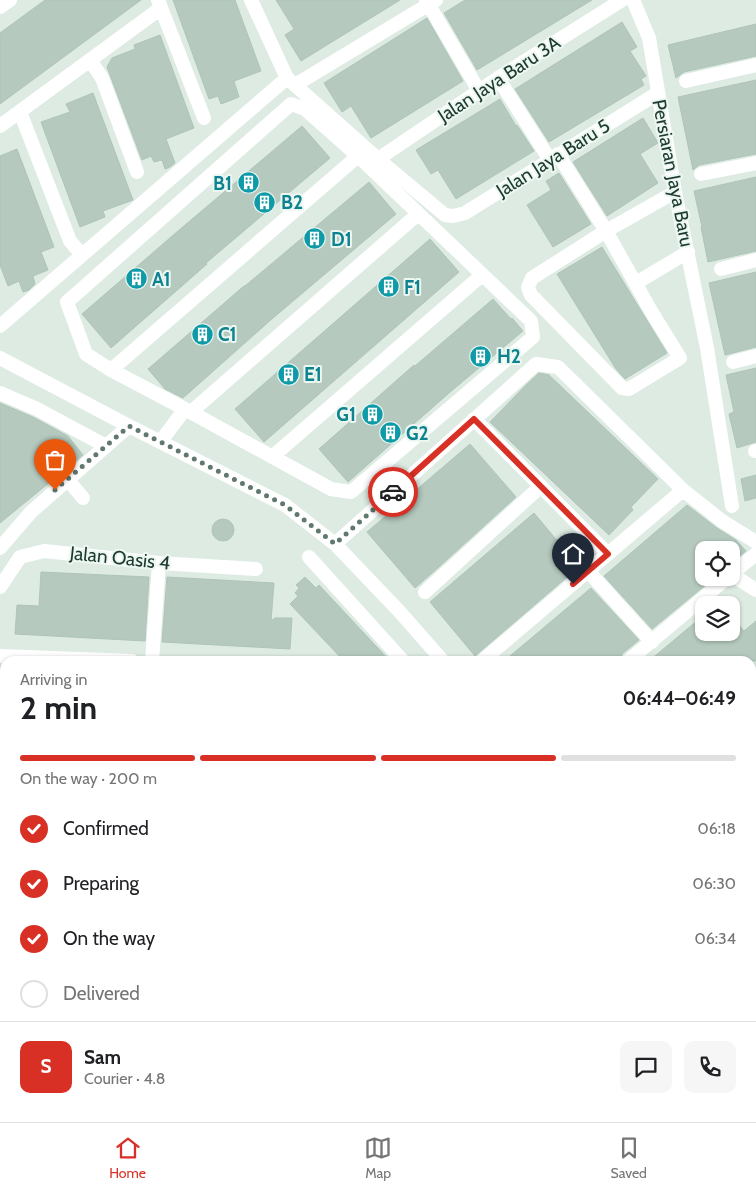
<!DOCTYPE html>
<html lang="en">
<head>
<meta charset="utf-8">
<style>
	:root { --surface:#fff; --page:#f6f6f6; --text:#202124; --muted:#757577; --line:#e0e0e0; --accent:#d93025 }
	body { margin:0; font-family:Cabin,sans-serif; background:var(--page); color:var(--text); height:100vh; display:flex; flex-direction:column; font-size:19px; white-space:nowrap }
	* { box-sizing:border-box; margin:0 }
	p { font-size:16px; color:var(--muted) }
	.icon { flex:none; width:28px; height:28px; fill:none; stroke:currentColor; stroke-width:2; stroke-linecap:round; stroke-linejoin:round }
	.map { position:relative; flex:1; overflow:hidden }
	.details { position:absolute; left:0px; top:656px; width:756px; height:466px; display:flex; flex-direction:column; background:var(--surface); border-radius:15px 15px 0 0; box-shadow:0 1px 4px #0004 }
	.details>* { flex:none }
	.controls { position:absolute; left:695px; top:541px; display:grid; gap:10px }
	.controls a { display:grid; place-items:center; width:45px; height:45px; border-radius:10px; background:var(--surface); box-shadow:0 1px 4px #0004; font-size:25px }
	.pin { position:absolute; display:grid; place-items:center; width:42px; height:42px; color:#fff; margin:-51px -21px; border-radius:50% 50% 50% 0; rotate:-45deg; box-shadow:0 0 5px #0007 }
	.pin .icon { rotate:45deg }
	.courier { position:absolute; display:grid; place-items:center; width:50px; height:50px; margin:-25px; border:4px solid #d93025; border-radius:50%; background:#fff; color:#222; box-shadow:0 1px 6px #0007 }
	.headline em { font-style:normal; font-weight:700 }
	.headline div { display:flex; flex-direction:column-reverse }
	.headline { display:flex; align-items:center; justify-content:space-between; height:85px; padding:0 20px }
	h1 { font-size:32px; font-weight:700; line-height:38px }
	.bar { display:grid; grid-template-columns:repeat(4,1fr); gap:8px 5px; align-content:center; height:60px; padding:0 20px }
	.bar i { height:6px; border-radius:4px; background:var(--line) }
	.bar .active { background:var(--accent) }
	.bar p { grid-column:span 4 }
	.line { display:flex; align-items:center; gap:12px; padding:0 20px; border-top:1px solid var(--line) }
	.line div { flex:1 }
	.round { display:grid; place-items:center; flex:none; width:52px; height:52px; border-radius:10px; background:var(--page) }
	ol { padding:0 20px; list-style:none }
	li { display:flex; align-items:center; gap:15px; height:55px }
	li p { margin-inline-start:auto }
	li .icon { padding:5px; border-radius:50%; background:var(--accent); color:#fff; stroke-width:4 }
	li:last-child { color:var(--muted) }
	li i { width:28px; height:28px; border:2px solid var(--line); border-radius:50% }
	.tab-bar { display:flex; justify-content:space-around; align-items:center; height:70px; border-top:1px solid var(--line); background:var(--surface); font-size:14px; color:var(--muted) }
	.tab-bar a { display:grid; justify-items:center; gap:2px }
	.tab-bar .active { color:var(--accent) }
	.map>svg:first-child { display:block }
</style>
</head>
<body>
<div class="map">
<svg width="756" height="1122" viewBox="0 0 756 1122">
	<rect width="100%" height="100%" fill="#ddebe3"/>
	<g fill="none" stroke-linecap="round" stroke-linejoin="round">
		<path stroke="#7ed3d7" stroke-width="3" d="M 751,1082 L 756,1078
			M 694,1122 L 701,1118"/>
		<path stroke="#7ed3d7" stroke-width="20" d="M 0,1083 L 5,1089
			M 28,1118 L 32,1122"/>
	</g>
	<path fill="#b5c9be" stroke="#afc5b9" d="M 45,0 L 141,0 L 0,104 L 0,33 Z
		M 173,0 L 235,0 L 261,71 L 234,81 L 239,97 L 221,104 L 218,96 L 209,99 Z
		M 276,0 L 400,0 L 301,61 L 285,35 L 294,29 Z
		M 465,0 L 592,0 L 477,70 L 444,13 Z
		M 427,18 L 463,81 L 371,138 L 351,106 L 342,112 L 324,83 Z
		M 622,22 L 637,47 L 630,51 L 646,76 L 641,79 L 644,85 L 549,142 L 515,89 Z
		M 756,24 L 756,56 L 684,72 L 676,78 L 668,45 Z
		M 160,35 L 194,128 L 166,139 L 175,163 L 170,167 L 165,169 L 162,160 L 154,162 L 151,156 L 142,160 L 107,67 L 112,58 L 135,49 L 134,45 Z
		M 756,80 L 756,154 L 699,165 L 693,170 L 678,97 Z
		M 93,93 L 133,200 L 103,211 L 105,217 L 80,227 L 41,122 L 70,112 L 66,104 Z
		M 500,99 L 516,126 L 517,125 L 534,151 L 456,199 L 438,170 L 431,174 L 416,150 Z
		M 643,118 L 658,143 L 640,154 L 658,183 L 607,216 L 573,162 Z
		M 302,126 L 330,158 L 206,263 L 207,264 L 111,348 L 82,314 L 178,231 Z
		M 17,149 L 54,247 L 41,252 L 48,270 L 33,276 L 35,284 L 29,290 L 23,292 L 19,281 L 8,286 L 0,265 L 0,156 Z
		M 559,173 L 591,224 L 553,247 L 527,205 L 551,190 L 546,181 Z
		M 756,177 L 756,251 L 708,262 L 701,227 L 702,227 L 694,191 Z
		M 369,182 L 396,214 L 273,318 L 183,398 L 165,389 L 148,369 L 244,286 L 245,286 Z
		M 430,239 L 459,272 L 264,442 L 235,409 Z
		M 602,247 L 667,353 L 625,379 L 616,369 L 557,274 Z
		M 756,272 L 756,347 L 725,355 L 709,283 Z
		M 493,299 L 511,319 L 512,318 L 523,331 L 449,393 L 348,482 L 319,449 L 414,365 L 415,366 Z
		M 756,368 L 756,442 L 737,448 L 729,414 L 734,412 L 726,375 Z
		M 539,373 L 549,375 L 658,479 L 631,507 L 633,510 L 609,535 L 490,422 L 527,384 Z
		M 0,403 L 33,417 L 68,436 L 83,455 L 0,523 Z
		M 470,444 L 516,497 L 440,566 L 415,588 L 367,532 Z
		M 756,475 L 756,498 L 745,501 L 741,479 Z
		M 687,505 L 717,528 L 736,540 L 746,551 L 731,563 L 731,550 L 704,550 L 704,578 L 714,578 L 652,629 L 604,576 Z
		M 534,513 L 559,543 L 567,536 L 587,560 L 475,656 L 430,602 Z
		M212 530a11 11 0 1 1 22 0a11 11 0 1 1-22 0Z
		M 41,572 L 149,577 L 145,641 L 15,634 L 17,605 L 39,606 Z
		M 167,577 L 274,583 L 271,621 L 275,618 L 292,618 L 290,649 L 162,642 Z
		M 305,577 L 316,588 L 319,585 L 390,661 L 344,661 L 290,604 L 298,596 L 295,593 L 299,588 L 296,585 Z
		M 591,588 L 639,640 L 622,654 L 620,660 L 618,661 L 504,661 Z
		M 704,615 L 704,632 L 731,632 L 731,616 L 744,631 L 756,621 L 756,661 L 649,661 Z"/>
	<g fill="none" stroke-linecap="round" stroke-linejoin="round">
		<path stroke="#fff" stroke-width="14" d="M 158,0 L 204,118
			M 251,0 L 287,78 L 378,159 L 445,215 L 453,216 L 465,213 L 658,93
			M 426,0 L 479,91
			M 633,0 L 649,38 L 675,192 L 707,348 L 732,506
			M 0,7 L 10,0
			M 90,60 L 102,78 L 137,172
			M 498,78 L 550,160
			M 686,81 L 756,65
			M 295,85 L 436,0
			M 20,112 L 70,241 L 82,255
			M 0,126 L 161,8
			M 558,154 L 606,231 L 675,192
			M 378,159 L 498,78 L 622,0
			M 701,174 L 756,163
			M 606,231 L 651,311 L 680,358 L 629,389 L 622,388 L 531,295 L 528,287 L 532,278 Z
			M 721,269 L 756,260
			M 636,283 L 688,252
			M 0,326 L 287,78
			M 0,358 L 129,426 L 285,505 L 335,544 L 399,611 L 443,661
			M 733,362 L 756,356
			M 111,370 L 358,156
			M 0,393 L 37,409 L 106,446
			M 191,412 L 418,214
			M 474,419 L 608,554
			M 161,441 L 185,409 L 111,370 L 86,354 L 67,302 L 291,104 L 305,109 L 358,156 L 531,321 L 533,337 L 351,492 L 331,489 L 185,409
			M 755,451 L 756,451
			M 272,457 L 482,275
			M 68,480 L 83,498
			M 335,544 L 536,364 L 558,367 L 683,490 L 722,521 L 756,542
			M 0,548 L 31,512 L 129,426
			M 309,557 L 403,661
			M 588,571 L 652,642
			M 731,574 L 756,554
			M 731,574 L 756,590
			M 0,587 L 20,557 L 44,551 L 159,563 L 256,569
			M 425,592 L 541,486
			M 0,656 L 132,661
			M 152,661 L 159,563
			M 482,661 L 683,490
			M 628,661 L 727,578
			M 751,679 L 756,675
			M 0,755 L 5,756
			M 751,758 L 756,763
			M 751,802 L 756,798
			M 0,837 L 5,839
			M 751,932 L 756,926
			M 751,959 L 756,964
			M 0,972 L 5,975
			M 751,1000 L 756,1005
			M 751,1112 L 756,1108
			M 450,1118 L 457,1122
			M 270,1122 L 272,1118 L 280,1122
			M 375,1122 L 378,1118
			M 572,1122 L 579,1118
			M 737,1122 L 743,1118"/>
	</g>
	<g fill="none" stroke-linecap="round" stroke-linejoin="round">
		<path stroke="#60796f" stroke-width="5" stroke-dasharray="0 9" d="M 55,490 L 129,426 L 285,505 L 335,544 L 393,492"/>
		<path stroke="#d93025" stroke-width="6" d="M 393,492 L 474,419 L 608,554 L 573,584"/>
	</g>
	<defs>
		<symbol id="building-disc" viewBox="-11 -11 22 22"><circle r="9.5" fill="#0f9aa8" stroke="#edf7f1"/><path d="M-4-6H4V6H1V3H-1V6H-4ZM-2.5-4.3h1.7v1.8h-1.7ZM.8-4.3h1.7v1.8H.8ZM-2.5-1h1.7V.8h-1.7ZM.8-1h1.7V.8H.8Z" fill="#fff"/></symbol>
	</defs>
	<g fill-rule="evenodd">
		<use href="#building-disc" x="236" y="170" width="25" height="25"/>
		<use href="#building-disc" x="252" y="190" width="25" height="25"/>
		<use href="#building-disc" x="302" y="226" width="25" height="25"/>
		<use href="#building-disc" x="124" y="266" width="25" height="25"/>
		<use href="#building-disc" x="376" y="274" width="25" height="25"/>
		<use href="#building-disc" x="190" y="322" width="25" height="25"/>
		<use href="#building-disc" x="468" y="344" width="25" height="25"/>
		<use href="#building-disc" x="276" y="362" width="25" height="25"/>
		<use href="#building-disc" x="360" y="402" width="25" height="25"/>
		<use href="#building-disc" x="378" y="420" width="25" height="25"/>
	</g>
	<g text-anchor="middle" dominant-baseline="central" stroke-width="4" stroke-linejoin="round" paint-order="stroke">
		<g font-size="19" fill="#1d3b30" stroke="#edf7f1">
			<text transform="translate(499 79) rotate(-33)">Jalan Jaya Baru 3A</text>
			<text transform="translate(553 158) rotate(-32)">Jalan Jaya Baru 5</text>
			<text transform="translate(673 173) rotate(79)">Persiaran Jaya Baru</text>
			<text transform="translate(120 558) rotate(6)">Jalan Oasis 4</text>
		</g>
		<g font-size="19" font-weight="bold" fill="#0d838f" stroke="#edf7f1" text-anchor="start">
			<text x="232" y="183" text-anchor="end">B1</text>
			<text x="281" y="202">B2</text>
			<text x="331" y="239">D1</text>
			<text x="152" y="279">A1</text>
			<text x="404" y="287">F1</text>
			<text x="218" y="334">C1</text>
			<text x="497" y="356">H2</text>
			<text x="304" y="374">E1</text>
			<text x="356" y="414" text-anchor="end">G1</text>
			<text x="406" y="433">G2</text>
		</g>
	</g>
</svg>
<div class="controls">
<a><svg class="icon" aria-label="locate" viewBox="0 0 24 24"><circle cx="12" cy="12" r="6"/><path d="M12 2v4M12 18v4M2 12h4M18 12h4"/></svg></a>
<a><svg class="icon" aria-label="layers" viewBox="0 0 24 24"><path d="M12 4l9 5-9 5-9-5zM3 14l9 5 9-5"/></svg></a>
</div>
<div class="pin" style="left:55px;top:490px;background:#ea580c"><svg class="icon" aria-label="bag" viewBox="0 0 24 24"><path d="M5 8h14l-1 12H6zM9 8a3 3 0 0 1 6 0"/></svg></div>
<div class="pin" style="left:573px;top:584px;background:#1f2937"><svg class="icon" aria-label="home" viewBox="0 0 24 24"><path d="M3 11l9-7 9 7M6 9v11h12V9"/></svg></div>
<div class="courier" style="left:393px;top:492px"><svg class="icon" aria-label="car" viewBox="0 0 24 24"><path d="M5 17H2v-5l4-1 3-4h7l3 4 3 1v5h-3M9 17h6M6 11h13"/><circle cx="7" cy="17" r="2"/><circle cx="17" cy="17" r="2"/></svg></div>
<section class="details">
<div class="headline"><div><h1>2 min</h1><p>Arriving in</p></div><em>06:44–06:49</em></div>
<div class="bar"><i class="active"></i><i class="active"></i><i class="active"></i><i></i><p>On the way · 200 m</p></div>
<ol>
<li><svg class="icon" aria-label="check" viewBox="0 0 24 24"><path d="M5 12l5 5 9-10"/></svg>Confirmed<p>06:18</p></li>
<li><svg class="icon" aria-label="check" viewBox="0 0 24 24"><path d="M5 12l5 5 9-10"/></svg>Preparing<p>06:30</p></li>
<li><svg class="icon" aria-label="check" viewBox="0 0 24 24"><path d="M5 12l5 5 9-10"/></svg>On the way<p>06:34</p></li>
<li><i></i>Delivered</li>
</ol>
<div class="line" style="height:90px"><b class="round" style="background:var(--accent);color:#fff">S</b><div><b>Sam</b><p>Courier · 4.8</p></div><a class="round"><svg class="icon" aria-label="chat" viewBox="0 0 24 24"><path d="M4 5h16v11H9l-5 4z"/></svg></a><a class="round"><svg class="icon" aria-label="phone" viewBox="0 0 24 24"><path d="M5 4h4l2 5-3 2q2 4 5 5l2-3 5 2v4C11 20 4 13 5 4z"/></svg></a></div>
</section>
</div>
<nav class="tab-bar">
<a class="active"><svg class="icon" aria-label="home" viewBox="0 0 24 24"><path d="M3 11l9-7 9 7M6 9v11h12V9"/></svg>Home</a>
<a><svg class="icon" aria-label="map" viewBox="0 0 24 24"><path d="M3 6l6-2 6 2 6-2v14l-6 2-6-2-6 2zM9 4v14M15 6v14"/></svg>Map</a>
<a><svg class="icon" aria-label="saved" viewBox="0 0 24 24"><path d="M7 4h10v16l-5-4-5 4z"/></svg>Saved</a>
</nav>
</body>
</html>
